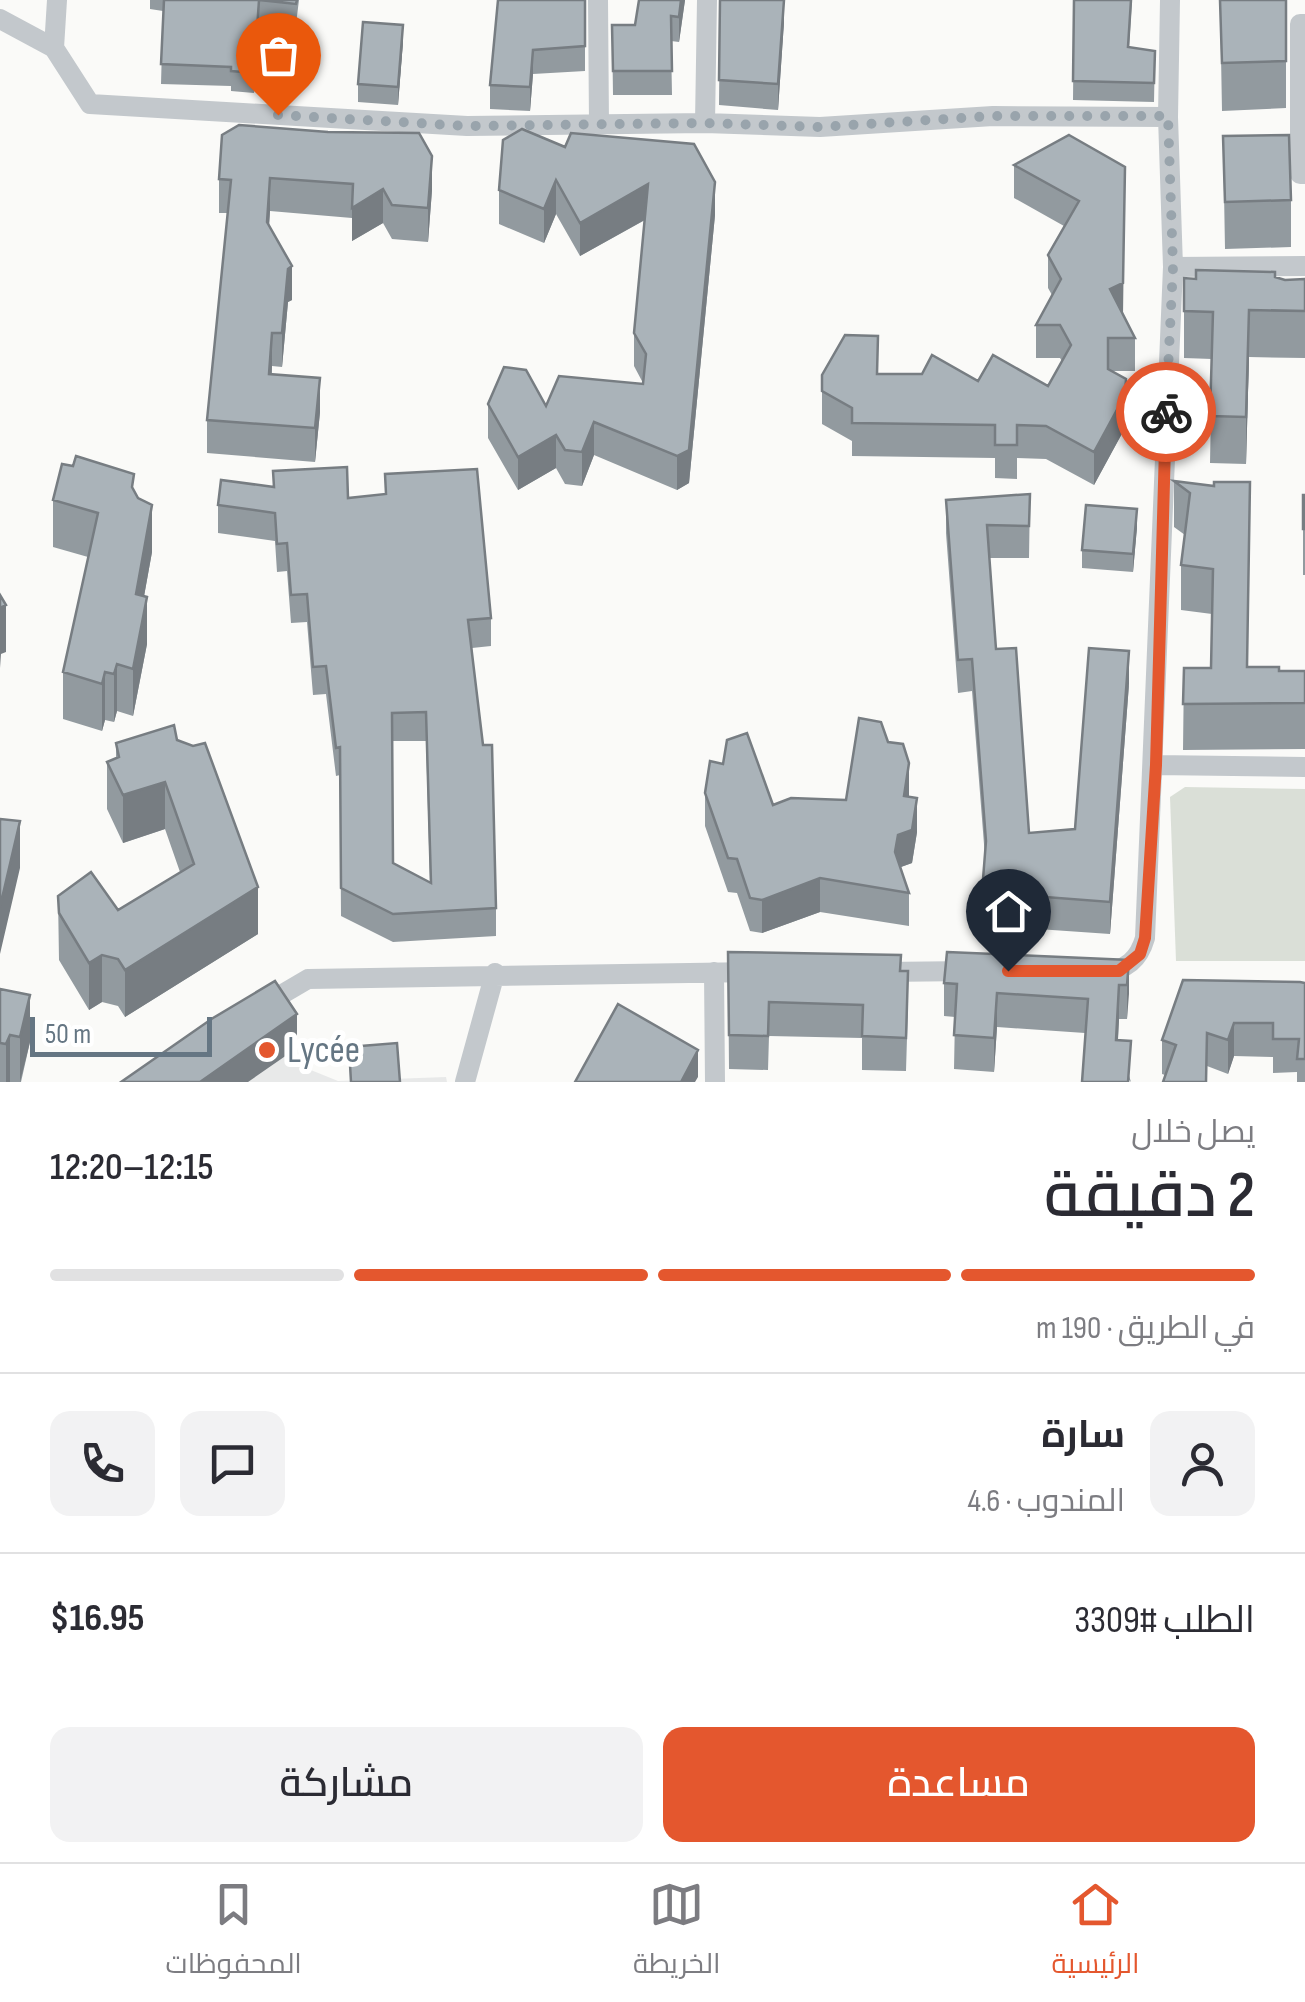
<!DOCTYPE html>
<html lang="ar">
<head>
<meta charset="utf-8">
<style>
	:root { --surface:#fff; --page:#f2f2f3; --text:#2b2b33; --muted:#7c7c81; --line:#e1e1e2; --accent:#e4572e }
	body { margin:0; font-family:"Sofia Sans Condensed",Cairo,sans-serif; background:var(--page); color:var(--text); direction:rtl; height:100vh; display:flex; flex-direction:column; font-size:38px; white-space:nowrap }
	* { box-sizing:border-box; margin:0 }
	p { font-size:32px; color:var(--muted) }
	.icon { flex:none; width:55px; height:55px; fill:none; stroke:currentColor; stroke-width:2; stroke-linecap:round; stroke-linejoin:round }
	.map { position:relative; height:1082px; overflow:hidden; direction:ltr }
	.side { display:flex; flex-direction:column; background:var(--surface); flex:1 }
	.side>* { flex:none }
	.scale { position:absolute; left:30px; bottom:25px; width:182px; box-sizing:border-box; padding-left:10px; border:5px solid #657683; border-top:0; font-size:28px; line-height:35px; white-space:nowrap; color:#657683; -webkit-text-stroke:8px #fff; paint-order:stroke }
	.pin { position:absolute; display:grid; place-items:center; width:85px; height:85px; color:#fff; margin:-102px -42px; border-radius:50% 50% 50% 0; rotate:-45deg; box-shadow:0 0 10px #0007 }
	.pin .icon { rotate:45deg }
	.courier { position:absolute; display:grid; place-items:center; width:100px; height:100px; margin:-50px; border:8px solid #e4572e; border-radius:50%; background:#fff; color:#222; box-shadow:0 2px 12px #0007 }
	.summary em { font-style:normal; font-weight:600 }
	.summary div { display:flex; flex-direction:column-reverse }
	.summary { display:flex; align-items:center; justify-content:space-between; height:170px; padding:0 50px }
	h1 { font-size:65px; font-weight:600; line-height:75px }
	.bar { display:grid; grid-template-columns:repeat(4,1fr); gap:15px 10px; align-content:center; height:120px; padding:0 50px }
	.bar i { height:12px; border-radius:8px; background:var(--line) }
	.bar .on { background:var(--accent) }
	.bar p { grid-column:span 4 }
	.line { display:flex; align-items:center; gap:25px; padding:0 50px; border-top:2px solid var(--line) }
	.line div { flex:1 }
	.round { display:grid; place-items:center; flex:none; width:105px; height:105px; border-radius:20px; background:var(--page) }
	.cta { display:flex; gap:20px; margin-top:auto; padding:20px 50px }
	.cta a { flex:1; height:115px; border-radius:20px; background:var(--accent); color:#fff; font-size:40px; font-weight:600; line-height:115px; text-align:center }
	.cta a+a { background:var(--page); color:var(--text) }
	.menu { display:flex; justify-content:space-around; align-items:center; height:140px; border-top:2px solid var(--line); background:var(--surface); font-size:28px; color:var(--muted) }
	.menu a { display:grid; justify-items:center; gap:5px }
	.menu .on { color:var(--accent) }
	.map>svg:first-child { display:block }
</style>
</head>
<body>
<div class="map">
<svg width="1305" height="1082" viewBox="0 0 1305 1082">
	<rect width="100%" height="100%" fill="#fafaf8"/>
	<path fill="#e8e9e9" d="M 272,1037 L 296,1064 L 338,1081 L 446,1077 L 447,1082 L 196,1082 Z"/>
	<path fill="#dadfd7" d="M 1185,787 L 1305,789 L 1305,961 L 1176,961 L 1170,797 Z"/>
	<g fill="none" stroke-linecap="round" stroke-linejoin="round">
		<path stroke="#c3c8cc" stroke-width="20" d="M 598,0 L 599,124
			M 0,19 L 54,48 L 90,104 L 467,126 L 705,123 L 820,127 L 993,116 L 1168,117
			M 1305,24 L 1300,24 L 1300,174 L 1305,174
			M 54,48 L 57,0
			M 705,123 L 707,0
			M 1173,267 L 1305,266
			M 1155,765 L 1305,767
			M 1104,971 C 1126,971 1139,959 1145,938 L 1173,267 L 1168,117 L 1170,0
			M 714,972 L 715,1082
			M 884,972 L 970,971
			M 262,1006 L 308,979 L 755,972
			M 465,1082 L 495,973"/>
	</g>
	<path fill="#929a9f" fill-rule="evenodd" d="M 150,0 L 299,0 L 296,24 L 259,20 L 254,93 L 231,91 L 231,86 L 161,84 L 163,11 L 150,9 Z
		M 585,0 L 585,71 L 533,74 L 530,111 L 490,109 L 490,85 Z
		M 639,0 L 685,0 L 679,42 L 671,41 L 672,95 L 613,95 L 612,25 L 635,25 Z
		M 720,0 L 784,22 L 778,110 L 719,105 Z
		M 1074,0 L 1132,0 L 1129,48 L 1155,51 L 1154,102 L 1073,100 Z
		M 1220,0 L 1286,0 L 1286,108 L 1222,111 Z
		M 403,42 L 398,105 L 358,102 L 358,84 Z
		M 222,135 L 432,190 L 428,242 L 392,239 L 383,223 L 352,241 L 352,218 L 270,211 L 269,226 L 292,300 L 288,302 L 282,367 L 272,366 L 272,375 L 320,412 L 315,462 L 207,453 L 207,420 L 228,213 L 219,213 L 219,179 Z
		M 1069,135 L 1123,314 L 1135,338 L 1135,371 L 1110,371 L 1126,379 L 1125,428 L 1094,485 L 1046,459 L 1017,458 L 1017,479 L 995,478 L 995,458 L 852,456 L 852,441 L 822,424 L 822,375 L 877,374 L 1048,386 L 1062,361 L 1060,358 L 1036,358 L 1036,325 L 1052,295 L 1048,288 L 1048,255 L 1064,226 L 1014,198 L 1014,165 Z
		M 1223,136 L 1291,200 L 1291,247 L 1225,249 Z
		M 503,140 L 715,215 L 689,483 L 677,490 L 594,455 L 582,486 L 565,484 L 556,468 L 518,490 L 488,438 L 488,404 L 546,406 L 643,383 L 634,366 L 634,333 L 645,220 L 580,256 L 556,214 L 544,243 L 499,224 L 499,190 Z
		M 1275,277 L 1285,280 L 1305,279 L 1305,358 L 1249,357 L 1246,464 L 1210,463 L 1212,359 L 1184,358 L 1184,278 Z
		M 273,471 L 348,498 L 385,494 L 385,474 L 491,618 L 491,646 L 472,648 L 496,908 L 496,936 L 393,942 L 341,916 L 340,775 L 336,776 L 326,694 L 313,695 L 307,622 L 291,623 L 287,571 L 277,572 L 275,541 L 218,533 L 218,505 L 273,487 ZM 392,741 L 426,741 L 430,882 L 393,863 Z
		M 1174,481 L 1214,486 L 1248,667 L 1279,671 L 1305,671 L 1305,749 L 1183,750 L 1184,668 L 1211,668 L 1212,614 L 1181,610 L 1181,565 L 1185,535 L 1174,527 Z
		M 134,490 L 152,552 L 144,596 L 147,644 L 133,716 L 117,711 L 114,722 L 105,720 L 102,731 L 63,719 L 63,672 L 88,557 L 53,547 L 53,500 Z
		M 1030,494 L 1029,558 L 989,558 L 996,649 L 1029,833 L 1075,829 L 1129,684 L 1110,934 L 982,925 L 982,892 L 985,857 L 972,691 L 958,693 L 946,533 L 946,500 Z
		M 1303,495 L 1305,495 L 1305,575 L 1303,575 Z
		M 1137,527 L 1133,572 L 1082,568 L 1082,550 Z
		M 177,740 L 258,934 L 125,1017 L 118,1006 L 102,1002 L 89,1010 L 59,960 L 58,896 L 118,910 L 180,872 L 165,829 L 123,843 L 107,809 L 107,762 L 116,759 L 116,743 Z
		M 705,793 L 773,805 L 909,797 L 917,832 L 912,863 L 901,867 L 909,893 L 909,926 L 820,912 L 762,933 L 750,931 L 737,893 L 728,892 L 705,826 Z
		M 728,952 L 901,971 L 908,1005 L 906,1071 L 862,1070 L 862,1038 L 769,1036 L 768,1070 L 729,1069 Z
		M 1129,960 L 1127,1019 L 1119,1019 L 1118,1040 L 1131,1082 L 1085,1033 L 997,1027 L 994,1072 L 954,1069 L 955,1017 L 944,1016 L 944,983 Z
		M 1305,983 L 1305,1082 L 1297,1082 L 1297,1072 L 1273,1073 L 1273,1057 L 1234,1056 L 1228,1074 L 1207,1066 L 1207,1082 L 1163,1082 L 1165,1075 L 1162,1074 L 1162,1040 Z
		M 0,989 L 30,1042 L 21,1082 L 0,1082 Z"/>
	<path fill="#777d82" d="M 259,0 L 259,20 L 254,93 L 254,73 Z
		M 681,0 L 685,0 L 679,42 L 679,17 Z
		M 784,0 L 784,22 L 778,110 L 778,84 Z
		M 403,25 L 403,42 L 398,105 L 398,87 Z
		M 533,50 L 533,74 L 530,111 L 530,87 Z
		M 432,156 L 432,190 L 428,242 L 428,208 Z
		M 1125,167 L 1123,316 L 1110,289 Z
		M 270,178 L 270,211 L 267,255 L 267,222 Z
		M 556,180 L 556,214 L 544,243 L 544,209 Z
		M 715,182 L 715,215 L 689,483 L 677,490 L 677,456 Z
		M 648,184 L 648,218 L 580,256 L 580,223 Z
		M 383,189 L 383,223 L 352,241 L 352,208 Z
		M 292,266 L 292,300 L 288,302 L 282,367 L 282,333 L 288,269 Z
		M 1249,310 L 1249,357 L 1246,464 L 1246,417 Z
		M 272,333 L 272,366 L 269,408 L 269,374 Z
		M 320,378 L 320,412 L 315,462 L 315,428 Z
		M 1125,395 L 1125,428 L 1094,485 L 1094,452 Z
		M 594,422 L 594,455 L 582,486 L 582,452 Z
		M 556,435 L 556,468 L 518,490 L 518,457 Z
		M 152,505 L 152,552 L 136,641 L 136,594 Z
		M 1137,509 L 1137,527 L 1133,572 L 1133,554 Z
		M 147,597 L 147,644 L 133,716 L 133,669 Z
		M 6,605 L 6,652 L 1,654 L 0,668 L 0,608 Z
		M 1129,651 L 1129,684 L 1110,934 L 1110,902 Z
		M 117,664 L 117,711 L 114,722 L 114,674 Z
		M 105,672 L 105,720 L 102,731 L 102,684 Z
		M 909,763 L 909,796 L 904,796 Z
		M 165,782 L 165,829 L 123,843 L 123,795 Z
		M 917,798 L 917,832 L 912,863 L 898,868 L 895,852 L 898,835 Z
		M 20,821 L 20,868 L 0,954 L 0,907 Z
		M 820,878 L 820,912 L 762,933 L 762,900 Z
		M 258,887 L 258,934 L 125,1017 L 125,970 Z
		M 102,955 L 102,1002 L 89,1010 L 89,963 Z
		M 1129,960 L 1129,994 L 1127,1019 L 1127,985 Z
		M 1119,985 L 1119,1019 L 1116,1073 L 1116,1040 Z
		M 997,993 L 997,1027 L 994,1072 L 994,1038 Z
		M 30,995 L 30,1042 L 20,1082 L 20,1037 Z
		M 297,1014 L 297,1048 L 248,1082 L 200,1082 Z
		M 1234,1023 L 1234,1056 L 1228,1074 L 1228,1040 Z
		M 10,1035 L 10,1082 L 6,1082 L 6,1044 Z
		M 698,1050 L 698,1077 L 695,1082 L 681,1082 Z"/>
	<path fill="#aab3b9" stroke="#777d82" stroke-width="2.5" fill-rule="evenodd" d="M 164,0 L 297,0 L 296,4 L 259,0 L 254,73 L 231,71 L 231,67 L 161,64 Z
		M 498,0 L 585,0 L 585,46 L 533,50 L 530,87 L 490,85 Z
		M 639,0 L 681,0 L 679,17 L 671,16 L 672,71 L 613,71 L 612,25 L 635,25 Z
		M 720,0 L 784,0 L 778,84 L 719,80 Z
		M 1074,0 L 1131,0 L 1128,47 L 1155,51 L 1154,83 L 1073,81 Z
		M 1220,0 L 1286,0 L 1286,61 L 1222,63 Z
		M 363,22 L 403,25 L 398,87 L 358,84 Z
		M 239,125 L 328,132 L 419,133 L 432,156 L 428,208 L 392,205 L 383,189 L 352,208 L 353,184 L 270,178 L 267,222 L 292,266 L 288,269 L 282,333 L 272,333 L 269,374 L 320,378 L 315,428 L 207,420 L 231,180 L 219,179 L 222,135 Z
		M 522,129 L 565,147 L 571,133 L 694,144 L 715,182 L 689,450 L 677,456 L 594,422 L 582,452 L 565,450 L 556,435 L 518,457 L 488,404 L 504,367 L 526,370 L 546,406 L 559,376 L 643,384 L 646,354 L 634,333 L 648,184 L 580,223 L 556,180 L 544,209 L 499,190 L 503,140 Z
		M 1069,135 L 1125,167 L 1123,283 L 1110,289 L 1135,338 L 1108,338 L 1108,369 L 1126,379 L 1125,395 L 1094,452 L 1046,426 L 1017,425 L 1017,445 L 995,445 L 995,425 L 852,423 L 852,408 L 822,391 L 822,375 L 845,335 L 878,336 L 877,374 L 922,374 L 932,355 L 978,381 L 993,355 L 1048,386 L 1071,345 L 1060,325 L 1036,325 L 1061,279 L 1048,255 L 1079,201 L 1014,165 Z
		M 1289,135 L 1291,200 L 1225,202 L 1223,136 Z
		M 1196,270 L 1275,272 L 1275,277 L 1285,280 L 1305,279 L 1305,311 L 1249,310 L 1246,417 L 1210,416 L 1213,312 L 1184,311 L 1184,278 L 1196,279 Z
		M 76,456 L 134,474 L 132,487 L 138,498 L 152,505 L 136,594 L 147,597 L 133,669 L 117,664 L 114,674 L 105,672 L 102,684 L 63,672 L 98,513 L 53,500 L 62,464 L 73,466 Z
		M 347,467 L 348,498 L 386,494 L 385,474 L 477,469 L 491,618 L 468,620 L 483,745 L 492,745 L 496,908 L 393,914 L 341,888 L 340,747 L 336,748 L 326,666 L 313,667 L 307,594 L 291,595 L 287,543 L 277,544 L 275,513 L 218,505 L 221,480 L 274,487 L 273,471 ZM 426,712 L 431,883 L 393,863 L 392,713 Z
		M 1174,481 L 1214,486 L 1214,482 L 1250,482 L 1247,667 L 1279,667 L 1279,671 L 1305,671 L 1305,703 L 1183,704 L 1184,668 L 1211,668 L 1213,569 L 1181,565 L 1190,493 Z
		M 1030,494 L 1029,526 L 987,525 L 996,649 L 1016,648 L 1029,833 L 1075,829 L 1089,648 L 1129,651 L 1110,902 L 982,892 L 986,841 L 972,659 L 958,660 L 946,500 Z
		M 1303,495 L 1305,495 L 1305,529 L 1303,529 Z
		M 1086,505 L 1137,509 L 1133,554 L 1082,550 Z
		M 0,595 L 6,605 L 0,608 Z
		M 859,718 L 881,722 L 888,742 L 903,744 L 909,763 L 904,796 L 917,798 L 912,830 L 898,835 L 895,852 L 909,893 L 820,878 L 762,900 L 750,898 L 737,859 L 728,858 L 705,793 L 710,761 L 723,764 L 727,740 L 747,733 L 773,805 L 791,798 L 846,800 Z
		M 174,725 L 177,740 L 193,746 L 205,743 L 258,887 L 125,970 L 118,959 L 102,955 L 89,963 L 59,913 L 58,896 L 91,872 L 118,910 L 194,864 L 165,782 L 123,795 L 107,762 L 119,757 L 116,743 Z
		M 0,819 L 20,821 L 0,907 Z
		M 728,952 L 901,955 L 900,971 L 908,971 L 906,1038 L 862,1036 L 863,1005 L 769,1002 L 768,1036 L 729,1035 Z
		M 947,952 L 1129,960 L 1127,985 L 1119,985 L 1116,1040 L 1131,1041 L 1128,1082 L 1082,1082 L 1088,999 L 997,993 L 994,1038 L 954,1035 L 957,984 L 944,983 Z
		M 1183,980 L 1300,982 L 1305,983 L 1305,1059 L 1297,1059 L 1299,1039 L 1273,1039 L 1273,1023 L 1234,1023 L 1228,1040 L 1207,1033 L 1206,1082 L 1163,1082 L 1176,1045 L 1162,1040 Z
		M 275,981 L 297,1014 L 200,1082 L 121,1082 L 213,1018 Z
		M 0,989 L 30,995 L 20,1037 L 10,1035 L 6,1044 L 0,1043 Z
		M 618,1004 L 698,1050 L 681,1082 L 575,1082 Z
		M 397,1043 L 400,1082 L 351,1082 L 349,1047 Z"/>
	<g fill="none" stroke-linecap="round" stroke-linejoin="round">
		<path stroke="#99a4ac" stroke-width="10" stroke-dasharray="0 18" d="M 278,115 L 467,126 L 704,123 L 820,127 L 993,116 L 1168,116 L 1173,267 L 1166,412"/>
		<path stroke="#e4572e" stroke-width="12" d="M 1008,971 L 1119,971 L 1140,954 L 1145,938 L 1156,765 L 1166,412"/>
	</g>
	<circle fill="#e4572e" stroke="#fff" stroke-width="4" cx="267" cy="1050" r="10"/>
	<g text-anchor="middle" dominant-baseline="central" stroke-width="10" stroke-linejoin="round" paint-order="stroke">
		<g font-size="38" fill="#657683" stroke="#fff" text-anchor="start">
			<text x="287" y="1050">Lycée</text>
		</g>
	</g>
</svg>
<div class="scale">50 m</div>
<div class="pin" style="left:278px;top:115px;background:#ea580c"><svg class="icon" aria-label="bag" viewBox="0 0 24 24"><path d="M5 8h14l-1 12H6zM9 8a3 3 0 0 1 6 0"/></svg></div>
<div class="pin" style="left:1008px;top:971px;background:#1f2937"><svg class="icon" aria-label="home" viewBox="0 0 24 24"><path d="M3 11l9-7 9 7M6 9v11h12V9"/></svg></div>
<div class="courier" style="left:1166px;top:412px"><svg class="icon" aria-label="bike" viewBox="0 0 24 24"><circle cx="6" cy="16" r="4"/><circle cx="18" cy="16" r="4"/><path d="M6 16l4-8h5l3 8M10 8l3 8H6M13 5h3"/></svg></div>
</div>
<section class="side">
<div class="summary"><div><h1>2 دقيقة</h1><p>يصل خلال</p></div><em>12:15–12:20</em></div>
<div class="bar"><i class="on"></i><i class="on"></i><i class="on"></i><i></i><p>في الطريق · 190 m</p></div>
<div class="line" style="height:180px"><a class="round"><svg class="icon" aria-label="person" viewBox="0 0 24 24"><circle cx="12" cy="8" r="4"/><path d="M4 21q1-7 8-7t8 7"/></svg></a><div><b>سارة</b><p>المندوب · 4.6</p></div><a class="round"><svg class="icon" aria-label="chat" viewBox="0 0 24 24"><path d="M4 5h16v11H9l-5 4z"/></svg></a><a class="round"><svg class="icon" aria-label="phone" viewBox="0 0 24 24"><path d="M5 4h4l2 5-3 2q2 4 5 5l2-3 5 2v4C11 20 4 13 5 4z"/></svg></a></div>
<div class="line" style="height:130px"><div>الطلب #3309</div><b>$16.95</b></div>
<div class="cta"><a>مساعدة</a><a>مشاركة</a></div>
</section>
<nav class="menu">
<a class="on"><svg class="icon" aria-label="home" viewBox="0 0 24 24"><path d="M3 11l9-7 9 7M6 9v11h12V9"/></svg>الرئيسية</a>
<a><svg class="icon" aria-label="map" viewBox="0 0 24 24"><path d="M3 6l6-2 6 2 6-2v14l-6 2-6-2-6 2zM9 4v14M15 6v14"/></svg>الخريطة</a>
<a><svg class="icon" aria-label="saved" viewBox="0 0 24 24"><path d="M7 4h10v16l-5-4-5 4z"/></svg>المحفوظات</a>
</nav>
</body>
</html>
